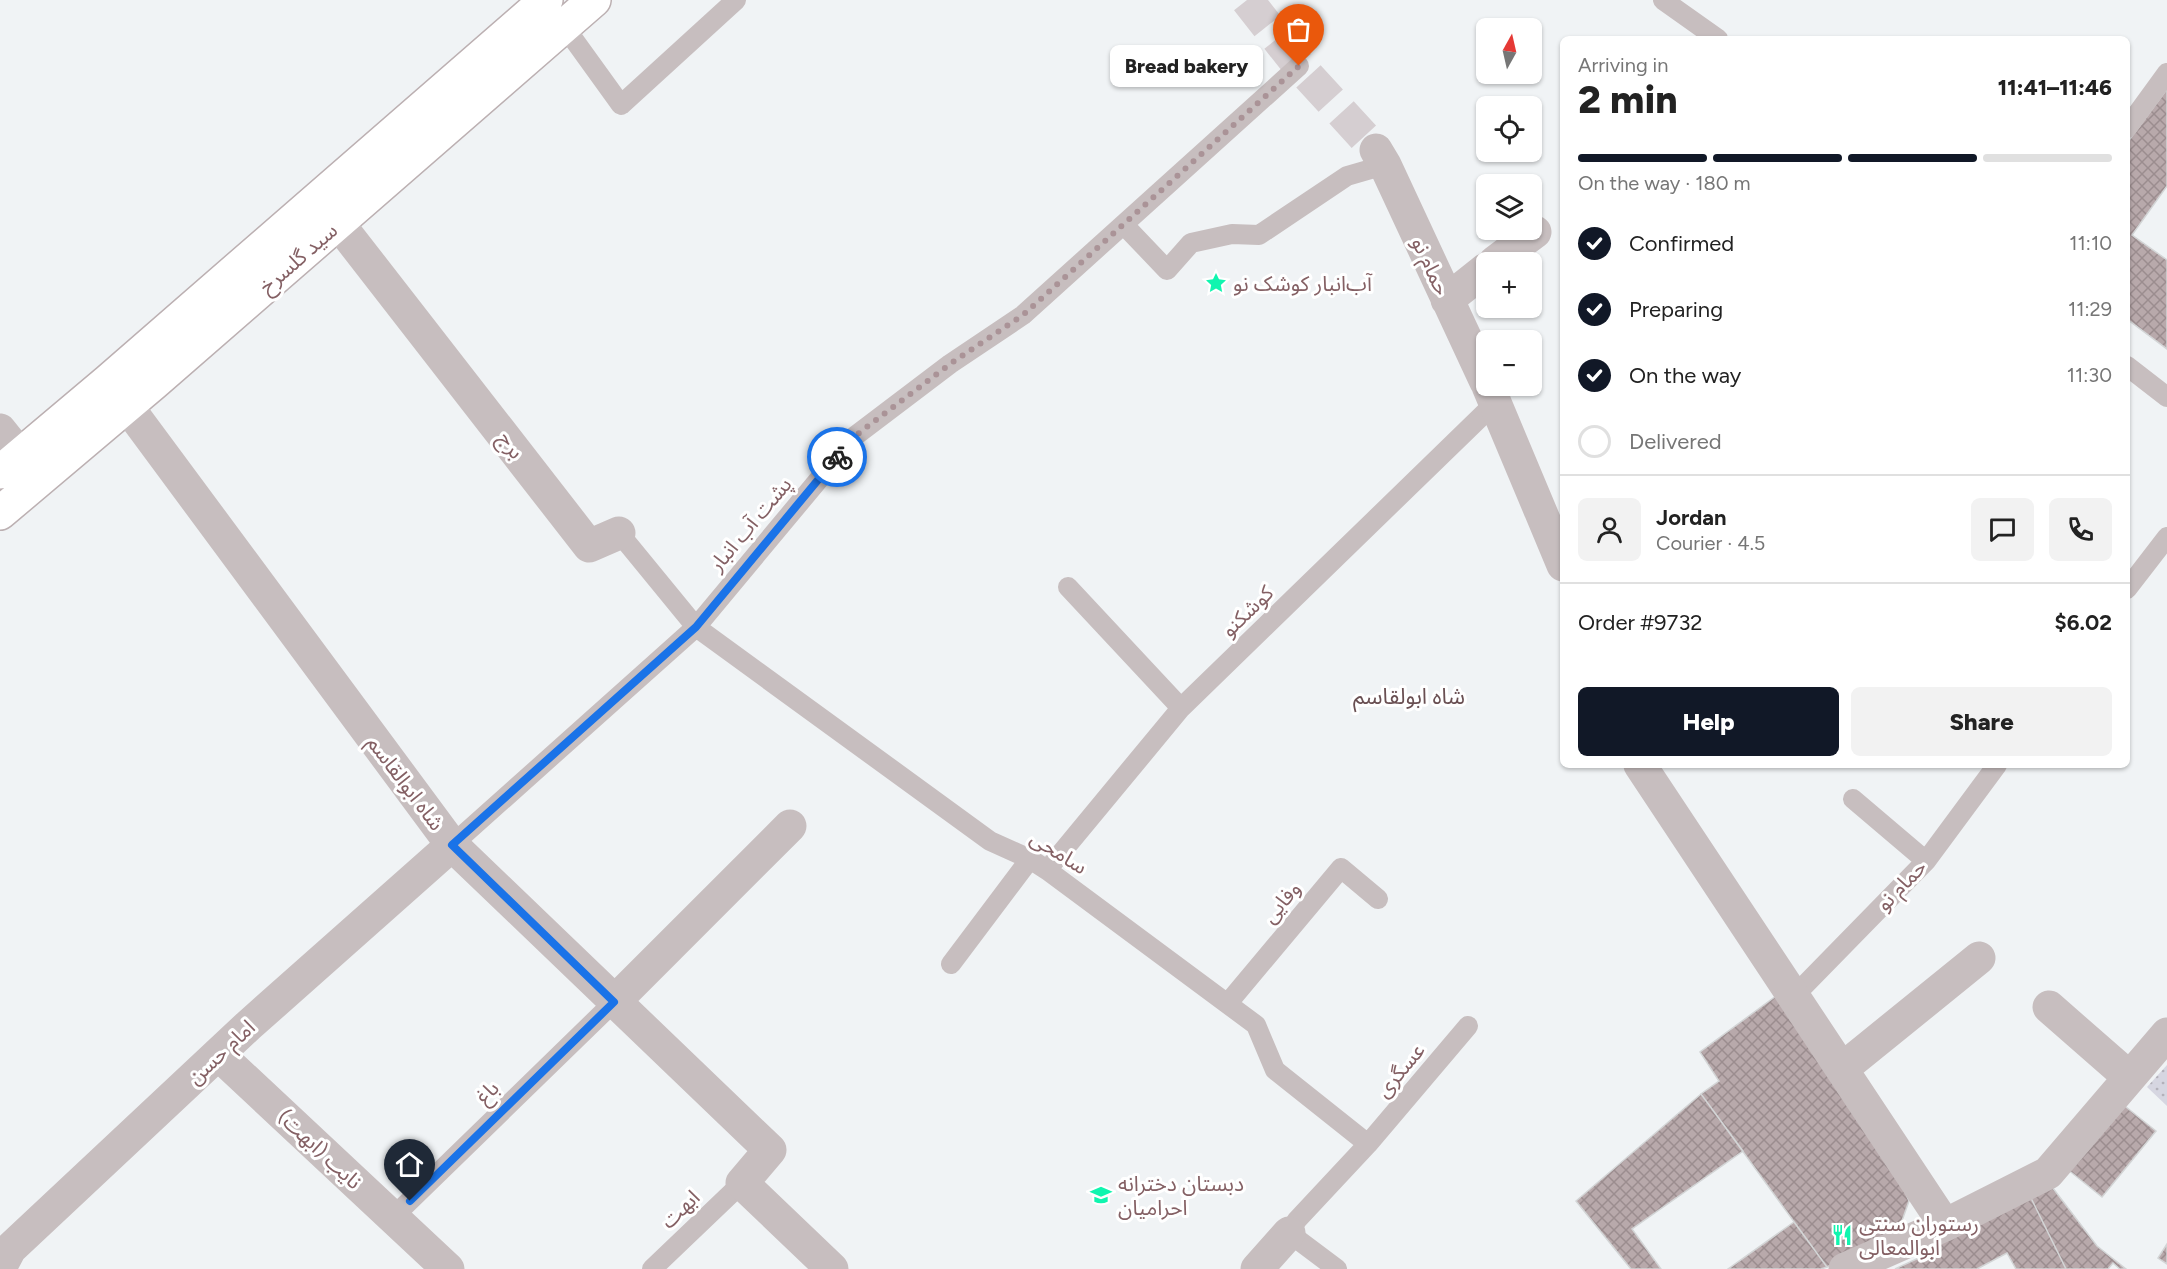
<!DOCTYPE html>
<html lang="en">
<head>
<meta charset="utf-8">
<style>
	:root { --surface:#fff; --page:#f2f2f2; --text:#222; --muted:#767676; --line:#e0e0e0; --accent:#111827 }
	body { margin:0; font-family:Figtree,"Noto Sans Arabic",sans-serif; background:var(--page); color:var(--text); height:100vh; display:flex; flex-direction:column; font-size:22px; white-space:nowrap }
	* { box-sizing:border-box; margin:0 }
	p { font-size:20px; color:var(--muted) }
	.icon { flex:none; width:33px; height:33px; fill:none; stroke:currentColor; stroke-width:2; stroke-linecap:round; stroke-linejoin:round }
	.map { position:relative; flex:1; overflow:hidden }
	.panel { position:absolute; left:1560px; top:36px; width:570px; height:732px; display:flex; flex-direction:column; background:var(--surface); border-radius:9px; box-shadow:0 2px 4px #0004 }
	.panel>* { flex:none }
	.needle { width:39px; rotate:8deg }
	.fabs { position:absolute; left:1476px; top:18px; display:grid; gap:12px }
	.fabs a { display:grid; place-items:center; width:66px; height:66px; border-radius:9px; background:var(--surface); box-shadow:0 2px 4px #0004; font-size:30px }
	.pin { position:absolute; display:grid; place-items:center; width:51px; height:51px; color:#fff; margin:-62px -26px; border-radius:50% 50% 50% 0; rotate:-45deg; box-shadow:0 0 6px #0007 }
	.pin .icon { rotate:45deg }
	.courier { position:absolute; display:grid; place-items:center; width:60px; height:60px; margin:-30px; border:4px solid #1a73e8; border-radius:50%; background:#fff; color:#222; box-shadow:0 2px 8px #0007 }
	.bubble { position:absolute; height:42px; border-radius:9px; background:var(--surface); box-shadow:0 2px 4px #0004; font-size:20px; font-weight:800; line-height:42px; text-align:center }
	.overview em { font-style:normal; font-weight:800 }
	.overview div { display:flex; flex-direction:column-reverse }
	.overview { display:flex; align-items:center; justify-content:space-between; height:102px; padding:0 18px }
	h1 { font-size:39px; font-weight:800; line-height:45px }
	.bar { display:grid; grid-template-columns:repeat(4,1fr); gap:9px 6px; align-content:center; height:72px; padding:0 18px }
	.bar i { height:8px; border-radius:4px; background:var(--line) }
	.bar .active { background:var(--accent) }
	.bar p { grid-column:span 4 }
	.line { display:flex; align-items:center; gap:15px; padding:0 18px; border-top:2px solid var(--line) }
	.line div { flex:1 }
	.round { display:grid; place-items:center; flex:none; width:63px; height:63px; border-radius:9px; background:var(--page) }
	ol { padding:0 18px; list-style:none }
	li { display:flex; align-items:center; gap:18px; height:66px }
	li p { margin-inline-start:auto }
	li .icon { padding:6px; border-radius:50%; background:var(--accent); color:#fff; stroke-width:4 }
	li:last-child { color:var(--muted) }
	li i { width:33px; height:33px; border:3px solid var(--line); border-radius:50% }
	.primary-button { display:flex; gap:12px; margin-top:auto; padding:12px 18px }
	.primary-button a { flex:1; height:69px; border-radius:9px; background:var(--accent); color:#fff; font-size:24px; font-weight:800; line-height:69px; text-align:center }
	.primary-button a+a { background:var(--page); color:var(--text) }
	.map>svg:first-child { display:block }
</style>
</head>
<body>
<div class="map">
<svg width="2167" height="1269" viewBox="0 0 2167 1269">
	<defs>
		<pattern id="park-dots" width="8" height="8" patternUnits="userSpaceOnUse" patternTransform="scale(1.5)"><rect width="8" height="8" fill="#d6d6e1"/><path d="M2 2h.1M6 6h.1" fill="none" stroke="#b3b1ba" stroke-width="1.8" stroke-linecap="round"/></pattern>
		<pattern id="building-cross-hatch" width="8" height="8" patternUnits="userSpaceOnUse" patternTransform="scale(1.5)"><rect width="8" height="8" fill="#b8a9ab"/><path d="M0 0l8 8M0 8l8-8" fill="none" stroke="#9b8d8f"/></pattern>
	</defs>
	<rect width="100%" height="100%" fill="#f0f3f5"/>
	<path fill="url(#park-dots)" d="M 2167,1065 L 2167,1106 L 2147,1087 Z"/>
	<path fill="url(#building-cross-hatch)" stroke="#d3d5d6" stroke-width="1.5" d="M 2167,89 L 2167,186 L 2132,235 L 2167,260 L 2167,349 L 2127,319 L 2127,143 Z
		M 1776,996 L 1891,1159 L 1909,1201 L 1898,1232 L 1827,1267 L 1701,1094 L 1719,1081 L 1700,1052 Z
		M 1701,1094 L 1743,1151 L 1632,1229 L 1661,1269 L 1631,1269 L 1576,1201 Z
		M 2121,1103 L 2156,1131 L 2102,1197 L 2067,1169 Z
		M 2049,1183 L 2097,1246 L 2126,1269 L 2120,1269 L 2113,1263 L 2108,1269 L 2066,1269 L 2029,1194 Z
		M 2029,1194 L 2066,1269 L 2016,1269 L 2007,1253 L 1977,1269 L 1895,1269 L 1921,1257 L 1917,1249 Z
		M 1794,1222 L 1827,1267 L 1821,1269 L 1728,1269 Z
		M 2167,1244 L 2167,1264 L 2158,1258 Z"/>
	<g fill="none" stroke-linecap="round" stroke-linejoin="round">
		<path stroke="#d5ced1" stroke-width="33" stroke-dasharray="33 16" stroke-linecap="butt" d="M 1247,0 L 1299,66 L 1376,150"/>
		<defs>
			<path id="secondary" d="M 0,472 L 108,381 L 546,0
				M 0,513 L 154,383 L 594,0"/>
		</defs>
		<use href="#secondary" stroke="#bcb0b2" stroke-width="36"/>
		<path stroke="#c7bebf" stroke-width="20" d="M 1663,0 L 1718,39
			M 564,26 L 621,105 L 736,0
			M 2127,128 L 2167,73
			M 1124,225 L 1167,270 L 1191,243 L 1232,234 L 1259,235 L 1347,176 L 1385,165
			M 2127,366 L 2167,397
			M 619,533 L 696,627 L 990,841 L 1030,859 L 1047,870 L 1256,1025 L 1275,1070 L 1368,1144
			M 1068,587 L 1181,708
			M 2127,589 L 2167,537
			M 1853,799 L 1926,861
			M 452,845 L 696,627 L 855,436 L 950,364 L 1023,315 L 1299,66
			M 1047,870 L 1181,708 L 1496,402
			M 951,964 L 1030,859
			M 1794,996 L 1926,861 L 1997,765
			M 1228,1003 L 1341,868 L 1378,899
			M 393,1217 L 614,1002
			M 652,1269 L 742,1183
			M 1337,1269 L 1289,1233 L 1297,1220 L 1368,1144 L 1468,1026"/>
		<path stroke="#c7bebf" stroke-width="33" d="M 1376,150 L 1385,165 L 1486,382
			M 338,223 L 589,546 L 619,533
			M 1495,262 L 1535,232
			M 1447,300 L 1486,269
			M 1488,386 L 1563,565
			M 127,406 L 452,845 L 770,1150 L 742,1183 L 832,1269
			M 0,430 L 20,455
			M 1640,765 L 1945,1225
			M 614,1002 L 790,826
			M 2049,1007 L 2129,1077
			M 218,1054 L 448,1269
			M 1842,1069 L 1979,958
			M 0,1268 L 10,1249 L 248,1026 L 452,845
			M 1257,1269 L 1289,1233
			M 1845,1269 L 1945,1225 L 2048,1173 L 2167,1034"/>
		<use href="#secondary" stroke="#fff" stroke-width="33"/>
	</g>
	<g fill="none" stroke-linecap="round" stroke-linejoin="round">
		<path stroke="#aa9397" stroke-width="6" stroke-dasharray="0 10.8" d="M 837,457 L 855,436 L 950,364 L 1023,315 L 1299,66"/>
		<path stroke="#1a73e8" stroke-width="8" d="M 410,1201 L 614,1002 L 452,845 L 696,627 L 837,457"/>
	</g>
	<defs>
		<symbol id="sight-bare" viewBox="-9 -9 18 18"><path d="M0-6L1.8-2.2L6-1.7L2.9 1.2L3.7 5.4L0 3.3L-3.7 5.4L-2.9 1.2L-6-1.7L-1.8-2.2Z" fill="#10f5af" stroke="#fff" stroke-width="2.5" paint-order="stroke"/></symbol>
		<symbol id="school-bare" viewBox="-9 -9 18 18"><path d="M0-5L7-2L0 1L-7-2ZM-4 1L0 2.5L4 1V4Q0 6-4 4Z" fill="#10f5af" stroke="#fff" stroke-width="2.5" paint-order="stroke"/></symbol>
		<symbol id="restaurant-bare" viewBox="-9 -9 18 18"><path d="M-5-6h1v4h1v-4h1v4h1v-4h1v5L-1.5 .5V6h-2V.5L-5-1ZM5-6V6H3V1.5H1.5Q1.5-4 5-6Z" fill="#10f5af" stroke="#fff" stroke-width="2.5" paint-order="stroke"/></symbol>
	</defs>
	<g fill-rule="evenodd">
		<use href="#sight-bare" x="1201" y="268" width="30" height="30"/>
		<use href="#school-bare" x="1086" y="1180" width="30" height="30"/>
		<use href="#restaurant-bare" x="1827" y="1220" width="30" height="30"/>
	</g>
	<g text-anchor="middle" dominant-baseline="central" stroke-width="6" stroke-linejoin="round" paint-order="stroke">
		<g font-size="21" fill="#846064" stroke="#fff">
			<text transform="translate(298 258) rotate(-41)">سید گلسرخ</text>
			<text transform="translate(1431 266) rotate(65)">حمام نو</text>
			<text transform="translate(511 445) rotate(52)">برج</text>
			<text transform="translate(750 524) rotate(-50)">پشت آب انبار</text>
			<text transform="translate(1247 611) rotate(-44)">کوشکنو</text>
			<text transform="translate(406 783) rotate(53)">شاه ابوالقاسم</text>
			<text transform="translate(1059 852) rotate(32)">سامحی</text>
			<text transform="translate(1901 885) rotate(-46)">حمام نو</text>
			<text transform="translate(1281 902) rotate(-50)">وفایی</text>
			<text transform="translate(221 1052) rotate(-43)">امام حسن</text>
			<text transform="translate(1400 1070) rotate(-50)">عسگری</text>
			<text transform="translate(487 1092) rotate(-44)">باغ</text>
			<text transform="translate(320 1149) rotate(43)">نایب (ابهت)</text>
			<text transform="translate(680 1209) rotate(-44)">ابهت</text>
		</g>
		<g font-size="21" fill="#846064" stroke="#fff" text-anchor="start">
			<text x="1233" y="283">آب‌انبار کوشک نو</text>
			<text x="1118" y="1183">دبستان دخترانه<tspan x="1118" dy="24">احرامیان</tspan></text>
			<text x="1859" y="1223">رستوران سنتی<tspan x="1859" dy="24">ابوالمعالی</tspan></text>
		</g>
		<g font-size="22" fill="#694f52" stroke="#fff">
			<text x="1409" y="696">شاه ابولقاسم</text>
		</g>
	</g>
</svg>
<div class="fabs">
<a><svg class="needle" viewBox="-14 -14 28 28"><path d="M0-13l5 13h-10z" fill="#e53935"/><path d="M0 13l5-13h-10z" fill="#767676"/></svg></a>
<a><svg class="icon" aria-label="locate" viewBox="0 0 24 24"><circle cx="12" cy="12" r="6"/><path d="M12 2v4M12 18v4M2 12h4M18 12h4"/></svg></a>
<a><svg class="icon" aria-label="layers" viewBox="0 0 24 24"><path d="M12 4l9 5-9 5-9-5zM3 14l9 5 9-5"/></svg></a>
<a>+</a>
<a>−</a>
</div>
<div class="pin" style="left:1299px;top:66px;background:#ea580c"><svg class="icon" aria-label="bag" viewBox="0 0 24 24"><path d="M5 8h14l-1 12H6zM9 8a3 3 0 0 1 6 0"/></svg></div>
<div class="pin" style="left:410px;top:1201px;background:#1f2937"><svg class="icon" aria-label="home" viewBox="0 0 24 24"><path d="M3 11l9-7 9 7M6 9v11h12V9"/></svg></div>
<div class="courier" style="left:837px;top:457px"><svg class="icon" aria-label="bike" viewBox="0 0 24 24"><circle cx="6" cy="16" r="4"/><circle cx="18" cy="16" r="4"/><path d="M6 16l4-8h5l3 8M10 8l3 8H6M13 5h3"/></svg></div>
<div class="bubble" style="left:1110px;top:45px;width:153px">Bread bakery</div>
<section class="panel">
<div class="overview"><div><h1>2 min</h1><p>Arriving in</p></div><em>11:41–11:46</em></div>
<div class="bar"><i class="active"></i><i class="active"></i><i class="active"></i><i></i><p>On the way · 180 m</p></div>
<ol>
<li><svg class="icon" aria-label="check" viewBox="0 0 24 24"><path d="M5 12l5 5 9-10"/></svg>Confirmed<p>11:10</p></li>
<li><svg class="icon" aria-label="check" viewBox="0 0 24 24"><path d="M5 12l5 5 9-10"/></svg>Preparing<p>11:29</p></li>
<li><svg class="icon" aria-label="check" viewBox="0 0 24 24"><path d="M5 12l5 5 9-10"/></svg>On the way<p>11:30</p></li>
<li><i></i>Delivered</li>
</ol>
<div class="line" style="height:108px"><a class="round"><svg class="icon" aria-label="person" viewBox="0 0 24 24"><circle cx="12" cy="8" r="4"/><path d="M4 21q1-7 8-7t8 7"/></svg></a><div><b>Jordan</b><p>Courier · 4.5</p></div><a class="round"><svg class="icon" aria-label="chat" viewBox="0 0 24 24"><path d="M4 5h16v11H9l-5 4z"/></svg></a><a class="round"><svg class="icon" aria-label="phone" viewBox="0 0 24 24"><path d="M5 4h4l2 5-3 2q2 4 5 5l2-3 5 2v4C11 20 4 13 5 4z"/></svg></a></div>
<div class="line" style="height:78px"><div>Order #9732</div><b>$6.02</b></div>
<div class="primary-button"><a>Help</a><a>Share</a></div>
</section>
</div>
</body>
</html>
